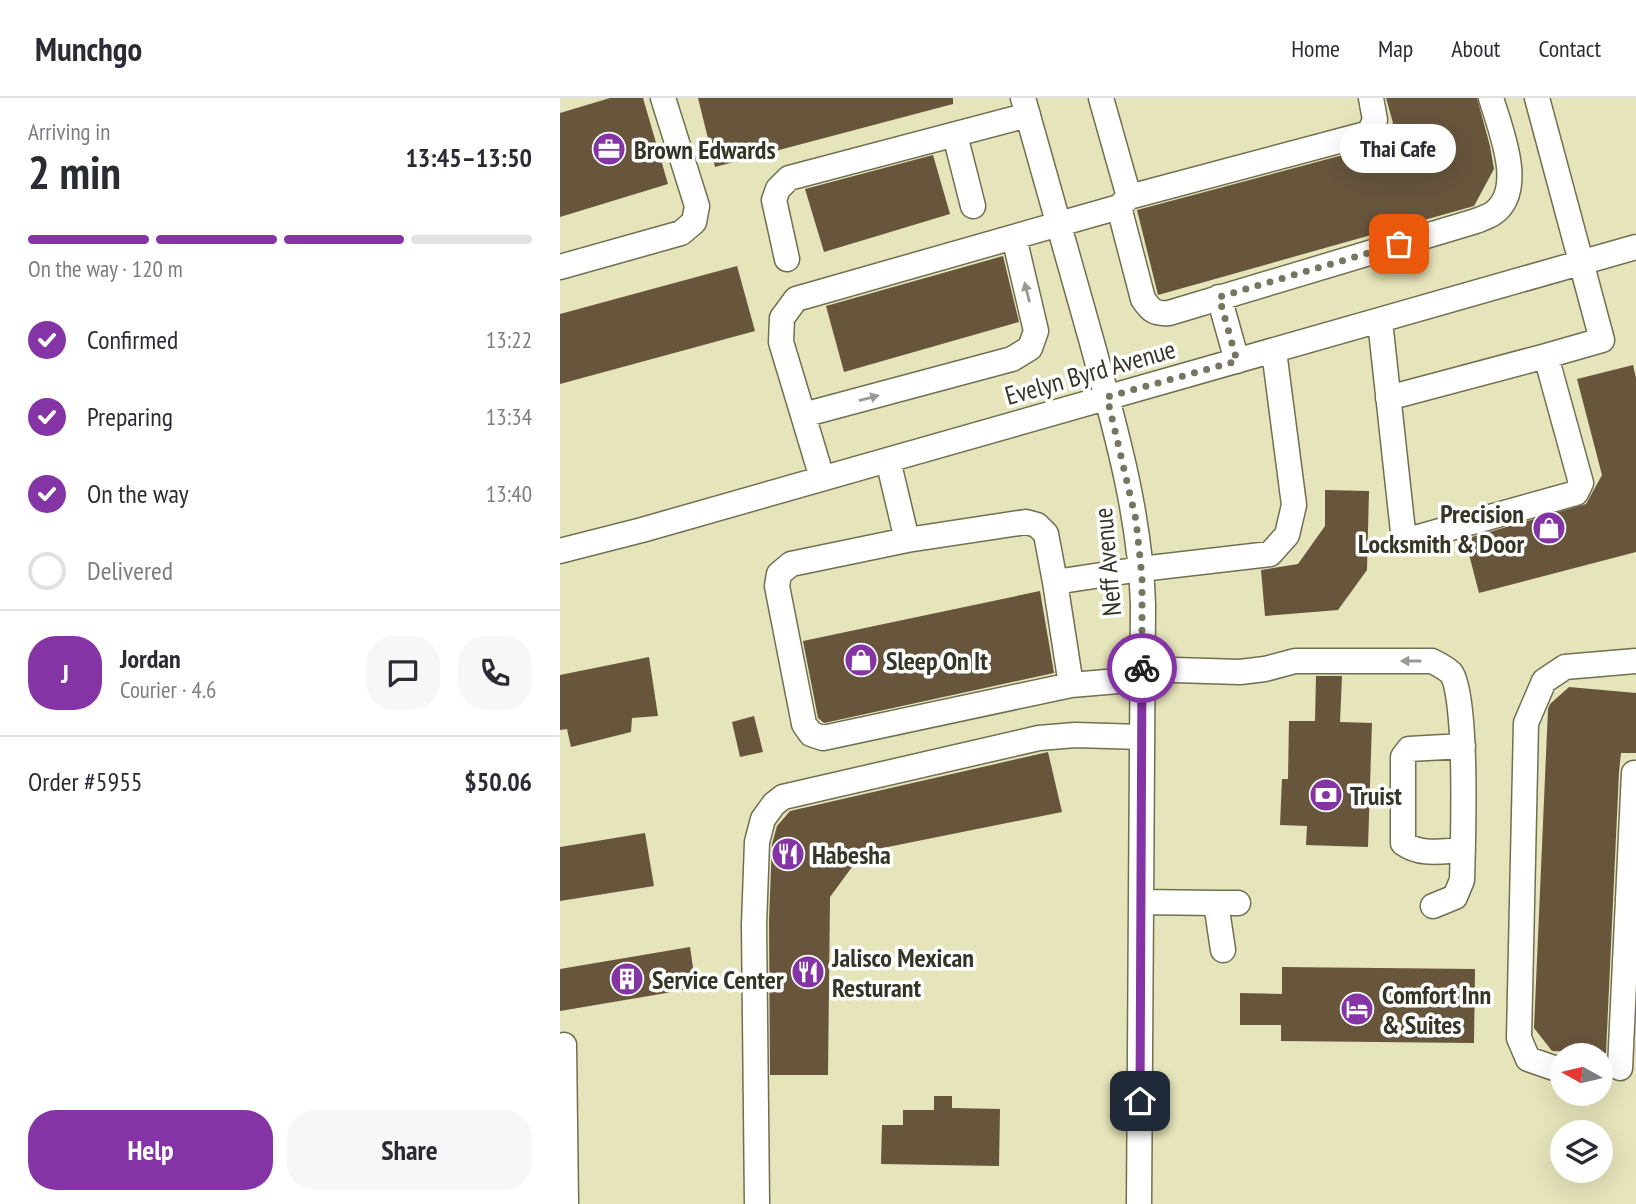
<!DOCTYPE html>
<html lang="en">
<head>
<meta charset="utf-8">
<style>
	:root { --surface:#fff; --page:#f7f7f7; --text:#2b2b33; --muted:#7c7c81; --line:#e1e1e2; --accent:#8434a4 }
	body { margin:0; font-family:"PT Sans Narrow",sans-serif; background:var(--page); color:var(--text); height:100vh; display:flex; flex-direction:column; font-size:26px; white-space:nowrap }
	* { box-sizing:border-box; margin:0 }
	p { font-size:23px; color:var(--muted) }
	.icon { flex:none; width:38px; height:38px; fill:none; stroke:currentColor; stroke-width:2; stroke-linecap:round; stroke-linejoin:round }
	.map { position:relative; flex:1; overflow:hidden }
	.details { display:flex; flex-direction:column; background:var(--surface); width:560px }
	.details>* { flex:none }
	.needle { width:46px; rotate:278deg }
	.buttons { position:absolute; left:990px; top:945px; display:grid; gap:14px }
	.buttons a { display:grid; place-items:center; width:63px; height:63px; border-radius:50%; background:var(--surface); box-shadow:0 7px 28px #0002; font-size:35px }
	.pin { position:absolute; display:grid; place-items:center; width:60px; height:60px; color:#fff; margin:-30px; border-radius:14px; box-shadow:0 4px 10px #0006 }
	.courier { position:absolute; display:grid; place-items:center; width:70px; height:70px; margin:-35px; border:5px solid #8434a4; border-radius:50%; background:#fff; color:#222; box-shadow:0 2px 9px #0007 }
	.bubble { position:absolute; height:49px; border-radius:24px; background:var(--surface); box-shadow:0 7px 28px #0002; font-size:23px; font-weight:700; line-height:49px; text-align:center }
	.summary em { font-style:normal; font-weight:700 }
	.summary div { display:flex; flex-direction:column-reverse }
	.summary { display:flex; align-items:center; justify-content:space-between; height:119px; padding:0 28px }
	h1 { font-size:46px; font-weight:700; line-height:52px }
	.bar { display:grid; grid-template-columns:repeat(4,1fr); gap:10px 7px; align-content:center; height:84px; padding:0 28px }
	.bar i { height:9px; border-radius:5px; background:var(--line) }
	.bar .selected { background:var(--accent) }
	.bar p { grid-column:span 4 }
	.line { display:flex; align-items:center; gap:18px; padding:0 28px; border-top:2px solid var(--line) }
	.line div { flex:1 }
	.round { display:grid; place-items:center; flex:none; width:74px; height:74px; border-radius:28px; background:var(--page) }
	ol { padding:0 28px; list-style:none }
	li { display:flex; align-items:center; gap:21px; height:77px }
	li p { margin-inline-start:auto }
	li .icon { padding:7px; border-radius:50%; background:var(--accent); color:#fff; stroke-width:4 }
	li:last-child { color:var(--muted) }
	li i { width:38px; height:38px; border:4px solid var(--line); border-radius:50% }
	.button { display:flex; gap:14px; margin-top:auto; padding:14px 28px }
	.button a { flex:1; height:80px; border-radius:28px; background:var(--accent); color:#fff; font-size:28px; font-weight:700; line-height:80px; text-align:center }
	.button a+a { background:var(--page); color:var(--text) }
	header { display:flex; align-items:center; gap:42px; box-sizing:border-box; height:98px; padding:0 35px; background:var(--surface); border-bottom:2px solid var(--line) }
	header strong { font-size:33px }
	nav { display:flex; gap:38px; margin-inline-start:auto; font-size:24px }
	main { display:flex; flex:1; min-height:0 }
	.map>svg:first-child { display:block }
</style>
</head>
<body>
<header>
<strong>Munchgo</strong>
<nav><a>Home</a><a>Map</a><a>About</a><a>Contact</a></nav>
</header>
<main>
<section class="details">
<div class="summary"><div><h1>2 min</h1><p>Arriving in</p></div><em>13:45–13:50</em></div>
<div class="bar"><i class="selected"></i><i class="selected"></i><i class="selected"></i><i></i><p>On the way · 120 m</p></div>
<ol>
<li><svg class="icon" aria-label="check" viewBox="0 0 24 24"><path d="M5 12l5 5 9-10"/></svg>Confirmed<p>13:22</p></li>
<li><svg class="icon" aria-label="check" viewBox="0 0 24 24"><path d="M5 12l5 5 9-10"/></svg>Preparing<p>13:34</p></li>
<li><svg class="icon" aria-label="check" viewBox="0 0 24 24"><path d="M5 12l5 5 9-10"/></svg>On the way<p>13:40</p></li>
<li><i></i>Delivered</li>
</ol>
<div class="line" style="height:126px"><b class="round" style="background:var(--accent);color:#fff">J</b><div><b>Jordan</b><p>Courier · 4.6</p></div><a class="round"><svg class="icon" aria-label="chat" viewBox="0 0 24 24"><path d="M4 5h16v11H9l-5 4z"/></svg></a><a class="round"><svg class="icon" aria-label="phone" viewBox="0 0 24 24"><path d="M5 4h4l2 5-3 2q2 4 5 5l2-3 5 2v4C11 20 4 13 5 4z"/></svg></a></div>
<div class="line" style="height:91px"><div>Order #5955</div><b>$50.06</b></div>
<div class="button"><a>Help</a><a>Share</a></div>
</section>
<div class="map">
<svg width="1076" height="1106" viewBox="0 0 1076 1106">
	<rect width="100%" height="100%" fill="#f0efcd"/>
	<path fill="#e5e4ba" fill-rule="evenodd" d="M 0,0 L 1076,0 L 1076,1106 L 0,1106 ZM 1003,957 L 1041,957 L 1041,996 L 1003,996 ZM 1003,1034 L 1041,1034 L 1041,1073 L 1003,1073 Z"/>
	<path fill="#67553c" d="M 50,0 L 83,0 L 108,86 L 0,119 L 0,15 Z
		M 138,0 L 393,0 L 393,6 L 155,69 Z
		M 826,0 L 917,0 L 930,48 L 934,71 L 914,108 L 598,197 L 577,112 L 813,49 L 825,41 L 833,25 Z
		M 373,57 L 390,116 L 264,154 L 245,91 Z
		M 443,158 L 459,224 L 284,274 L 266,208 Z
		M 177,168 L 195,233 L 0,286 L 0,216 Z
		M 1073,267 L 1076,280 L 1076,454 L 919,495 L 905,441 L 1026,406 L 1042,377 L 1017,281 Z
		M 765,392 L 809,393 L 807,472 L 778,512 L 705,518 L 701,472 L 738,466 L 765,428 Z
		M 480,493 L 494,575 L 264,625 L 258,620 L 243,543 Z
		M 89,559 L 98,618 L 72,620 L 71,634 L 11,649 L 7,631 L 0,632 L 0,577 Z
		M 756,578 L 782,578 L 780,624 L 812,625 L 808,749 L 746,747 L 747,728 L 720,727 L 722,681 L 728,681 L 729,623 L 755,623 Z
		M 1009,589 L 1076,595 L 1076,655 L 1061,655 L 1059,674 L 1046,955 L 992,953 L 974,930 L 988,611 L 990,606 Z
		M 194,618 L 203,654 L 180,659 L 172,624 Z
		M 488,654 L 502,714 L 303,754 L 270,799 L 268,977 L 210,977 L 209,822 L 212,746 L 217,728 L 230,713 Z
		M 85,735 L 94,788 L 0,803 L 0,749 Z
		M 130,849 L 136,890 L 0,913 L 0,871 Z
		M 722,869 L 915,871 L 914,945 L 721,943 L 721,927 L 680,927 L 680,895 L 722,896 Z
		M 374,998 L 392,998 L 392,1010 L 440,1011 L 439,1068 L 321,1066 L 322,1027 L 343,1027 L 343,1012 L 374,1012 Z"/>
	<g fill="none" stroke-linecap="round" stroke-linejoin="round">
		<defs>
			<path id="minor" d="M 463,0 C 486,80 508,161 531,241 C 555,329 580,415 583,506 L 579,1106
				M 541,0 L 569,99
				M 977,0 L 1042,242 L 986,258
				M 395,37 L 413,108
				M 559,109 L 569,99 L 809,35 L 815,22 L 811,0
				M 227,161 L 214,102 L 218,91 L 229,80 L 468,17
				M 0,169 L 121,135 L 134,124 L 137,108 L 103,0
				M 659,199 L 677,263
				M 820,223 L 844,443 L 1016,395 L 1021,385 L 986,258 L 828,300
				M 243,317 L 452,261 L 470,250 L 476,233 L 454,139
				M 328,362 L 347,442
				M 262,380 L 221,244 L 222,220 L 236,201 L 559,109 L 583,201 C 591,213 595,216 609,215 L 916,123 C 921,121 927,119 932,116 C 967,93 940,31 931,0
				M 0,453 L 82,432 L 1076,149
				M 495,484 L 511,587 L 263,640 L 251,636 L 244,626 L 217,488 L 219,476 L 231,466 L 347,442 L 466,424 L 477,427 L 486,436 L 495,484 L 581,471 L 710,456 L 727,437 L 734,407 L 714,253
				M 582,571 L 680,574 L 705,571 L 735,563 L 872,563 C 878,566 886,570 891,575 C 908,597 903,747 902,782 L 895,799 L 873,808
				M 511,587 L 582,581
				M 903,752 C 881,753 861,758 843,745 L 843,659 L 849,651 L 903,648
				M 581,804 L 656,805 L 663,852
				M 656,805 L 678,805
				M 4,947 L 6,1106
				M 1003,970 L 994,970 L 968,961 L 959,940 L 966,625 L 984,583 L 1005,569 L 1076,563
				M 1060,970 L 1074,675 L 1076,675
				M 197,1106 L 194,827 L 197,744 L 203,721 L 214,706 L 223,699 L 479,640 L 515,637 L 582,639"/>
		</defs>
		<use href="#minor" stroke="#706f51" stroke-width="27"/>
		<use href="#minor" stroke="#fff" stroke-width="24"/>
	</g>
	<defs><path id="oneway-solid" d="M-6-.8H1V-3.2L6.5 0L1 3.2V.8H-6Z" transform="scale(1.75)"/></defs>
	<g fill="#9a9a93">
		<use href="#oneway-solid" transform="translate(467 194) rotate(-104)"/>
		<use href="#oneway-solid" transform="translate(309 300) rotate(-15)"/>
		<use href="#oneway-solid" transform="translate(851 563) rotate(180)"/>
	</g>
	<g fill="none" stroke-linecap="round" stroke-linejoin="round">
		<path stroke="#767561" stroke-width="7" stroke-dasharray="0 12.6" d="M 582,570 L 582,479 L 576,422 L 547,299 L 677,263 L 659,199 L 839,146"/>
		<path stroke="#8434a4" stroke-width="9" d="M 580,1003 L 582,570"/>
	</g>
	<defs>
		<symbol id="office-disc" viewBox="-11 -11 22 22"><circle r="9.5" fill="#8434a4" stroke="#fff"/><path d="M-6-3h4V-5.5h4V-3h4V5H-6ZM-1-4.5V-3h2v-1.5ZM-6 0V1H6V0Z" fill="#fff"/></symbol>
		<symbol id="shop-disc" viewBox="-11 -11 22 22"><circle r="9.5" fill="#8434a4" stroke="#fff"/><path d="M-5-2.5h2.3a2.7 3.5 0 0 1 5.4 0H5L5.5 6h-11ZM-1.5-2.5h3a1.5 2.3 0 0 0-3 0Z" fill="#fff"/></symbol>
		<symbol id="bank-disc" viewBox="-11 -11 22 22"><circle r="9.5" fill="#8434a4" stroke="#fff"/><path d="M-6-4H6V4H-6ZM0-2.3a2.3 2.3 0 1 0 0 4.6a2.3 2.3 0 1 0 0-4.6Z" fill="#fff"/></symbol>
		<symbol id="restaurant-disc" viewBox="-11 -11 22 22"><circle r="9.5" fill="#8434a4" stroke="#fff"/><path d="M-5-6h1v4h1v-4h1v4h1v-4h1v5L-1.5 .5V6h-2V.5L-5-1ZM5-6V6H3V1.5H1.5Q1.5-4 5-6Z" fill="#fff"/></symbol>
		<symbol id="building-disc" viewBox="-11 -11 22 22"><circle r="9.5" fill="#8434a4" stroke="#fff"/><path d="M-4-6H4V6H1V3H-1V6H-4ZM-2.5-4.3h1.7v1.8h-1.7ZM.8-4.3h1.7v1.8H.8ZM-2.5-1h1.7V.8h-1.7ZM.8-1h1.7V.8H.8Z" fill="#fff"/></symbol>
		<symbol id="hotel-disc" viewBox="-11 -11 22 22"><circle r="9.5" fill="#8434a4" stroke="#fff"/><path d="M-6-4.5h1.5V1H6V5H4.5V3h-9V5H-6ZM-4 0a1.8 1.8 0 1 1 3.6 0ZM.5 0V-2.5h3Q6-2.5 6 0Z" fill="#fff"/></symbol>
	</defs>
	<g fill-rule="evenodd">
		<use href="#office-disc" x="30" y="32" width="38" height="38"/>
		<use href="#shop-disc" x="970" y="411" width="38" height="38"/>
		<use href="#shop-disc" x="282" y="543" width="38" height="38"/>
		<use href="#bank-disc" x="747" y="678" width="38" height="38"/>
		<use href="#restaurant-disc" x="209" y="737" width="38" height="38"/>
		<use href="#restaurant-disc" x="229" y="855" width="38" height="38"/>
		<use href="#building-disc" x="48" y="862" width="38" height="38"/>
		<use href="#hotel-disc" x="778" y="892" width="38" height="38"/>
	</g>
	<g text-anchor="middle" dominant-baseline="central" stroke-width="7" stroke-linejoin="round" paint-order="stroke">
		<g font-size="26" font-weight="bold" fill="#353427" stroke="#fff" text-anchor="start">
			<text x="74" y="51">Brown Edwards</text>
			<text x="964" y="415" text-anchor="end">Precision<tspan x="964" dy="30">Locksmith &amp; Door</tspan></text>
			<text x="326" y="562">Sleep On It</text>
			<text x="790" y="697">Truist</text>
			<text x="252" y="756">Habesha</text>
			<text x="272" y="859">Jalisco Mexican<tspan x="272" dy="30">Resturant</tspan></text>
			<text x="92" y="881">Service Center</text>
			<text x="822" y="896">Comfort Inn<tspan x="822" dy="30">&amp; Suites</tspan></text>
		</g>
		<g font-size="26" fill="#353427" stroke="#fff">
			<text transform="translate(530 274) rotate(-16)">Evelyn Byrd Avenue</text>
			<text transform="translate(547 464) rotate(-95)">Neff Avenue</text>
		</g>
	</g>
</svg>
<div class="buttons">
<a><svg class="needle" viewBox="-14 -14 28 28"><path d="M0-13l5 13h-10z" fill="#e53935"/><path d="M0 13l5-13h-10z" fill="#7c7c81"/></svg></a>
<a><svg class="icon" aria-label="layers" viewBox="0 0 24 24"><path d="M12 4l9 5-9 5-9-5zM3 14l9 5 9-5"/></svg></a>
</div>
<div class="pin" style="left:839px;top:146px;background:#ea580c"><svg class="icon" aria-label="bag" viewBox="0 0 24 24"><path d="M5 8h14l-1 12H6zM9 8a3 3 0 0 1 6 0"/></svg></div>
<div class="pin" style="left:580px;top:1003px;background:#1f2937"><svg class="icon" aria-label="home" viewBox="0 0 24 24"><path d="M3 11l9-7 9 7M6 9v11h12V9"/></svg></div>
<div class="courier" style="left:582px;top:570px"><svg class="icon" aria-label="bike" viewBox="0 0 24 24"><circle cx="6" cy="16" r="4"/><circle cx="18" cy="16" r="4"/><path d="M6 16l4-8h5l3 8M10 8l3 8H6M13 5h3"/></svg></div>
<div class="bubble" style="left:780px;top:26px;width:116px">Thai Cafe</div>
</div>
</main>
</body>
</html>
